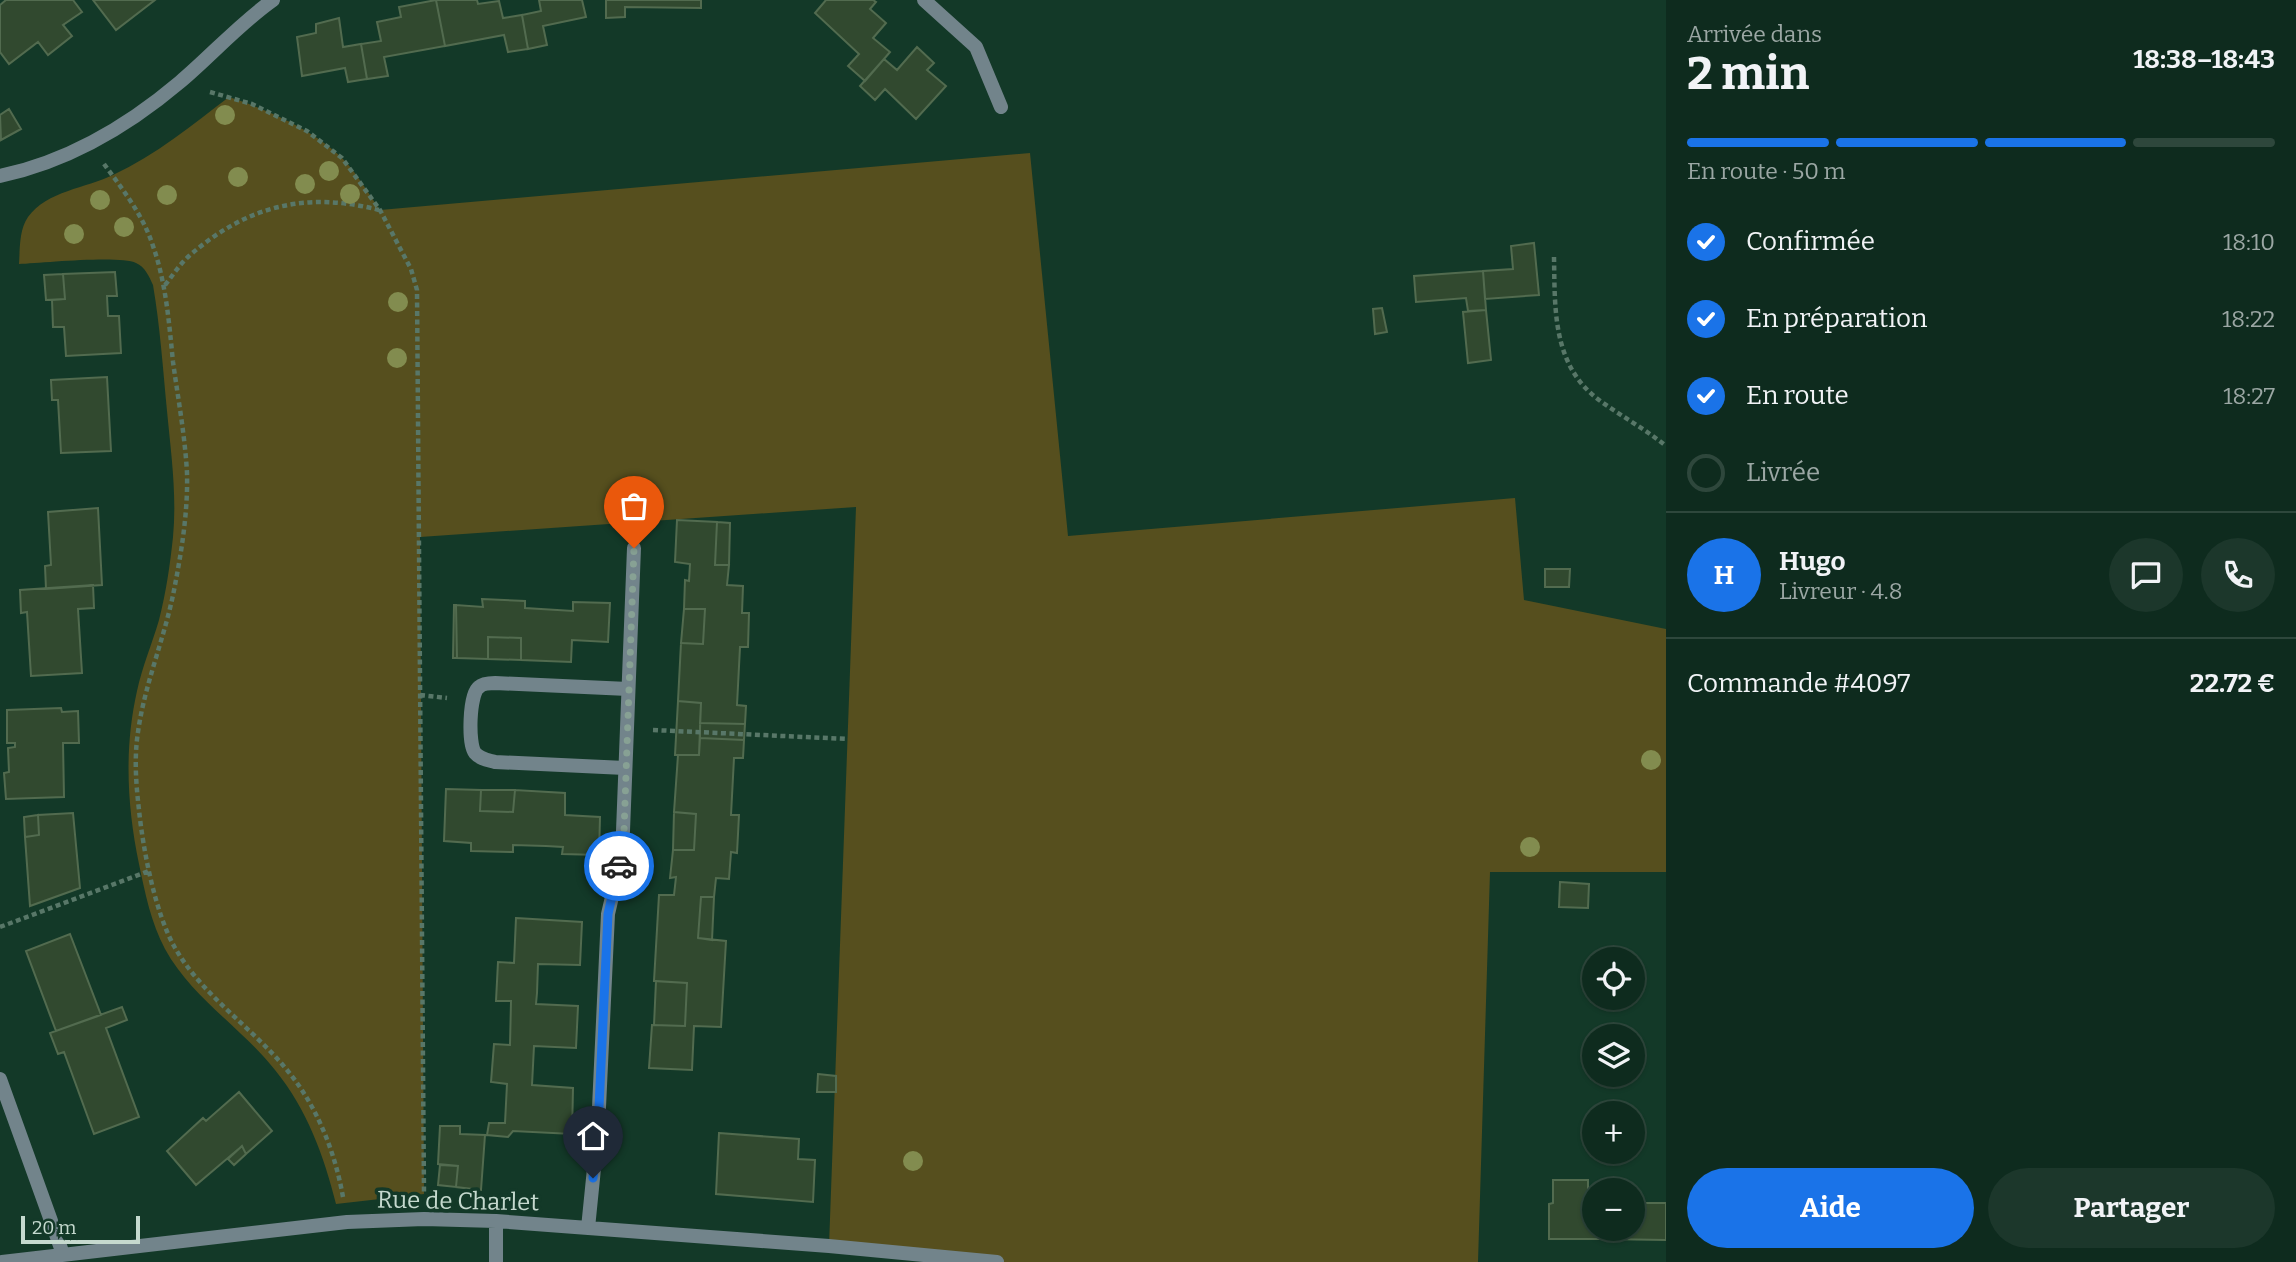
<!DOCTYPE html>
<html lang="fr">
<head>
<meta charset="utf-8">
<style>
	:root { --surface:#0e2b1e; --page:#1c372b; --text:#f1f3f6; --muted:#9ba7a4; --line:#2e473c; --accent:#1a73e8 }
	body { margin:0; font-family:Bitter,serif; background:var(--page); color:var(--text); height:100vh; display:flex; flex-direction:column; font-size:26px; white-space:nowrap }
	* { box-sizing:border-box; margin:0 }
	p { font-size:23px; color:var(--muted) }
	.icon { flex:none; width:38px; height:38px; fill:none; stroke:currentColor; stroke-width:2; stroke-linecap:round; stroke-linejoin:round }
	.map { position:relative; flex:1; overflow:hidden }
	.side { display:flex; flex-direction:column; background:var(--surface); width:630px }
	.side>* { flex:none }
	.fabs { position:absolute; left:1582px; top:947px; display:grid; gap:14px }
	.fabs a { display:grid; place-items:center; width:63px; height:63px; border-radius:50%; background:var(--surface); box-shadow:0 2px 5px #0004,0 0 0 2px var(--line); font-size:35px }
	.scale { position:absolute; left:21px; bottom:18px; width:119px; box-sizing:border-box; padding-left:7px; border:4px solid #c5d9ce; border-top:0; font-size:19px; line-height:24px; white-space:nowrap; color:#c5d9ce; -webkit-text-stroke:5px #133928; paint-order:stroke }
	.pin { position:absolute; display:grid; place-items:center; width:60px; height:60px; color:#fff; margin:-72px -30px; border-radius:50% 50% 50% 0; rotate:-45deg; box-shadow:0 0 7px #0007 }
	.pin .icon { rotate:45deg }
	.courier { position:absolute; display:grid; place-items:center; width:70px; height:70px; margin:-35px; border:5px solid #1a73e8; border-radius:50%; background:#fff; color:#222; box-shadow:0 2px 9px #0007 }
	.overview em { font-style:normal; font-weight:700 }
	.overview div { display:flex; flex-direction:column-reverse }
	.overview { display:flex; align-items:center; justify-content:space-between; height:119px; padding:0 21px }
	h1 { font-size:46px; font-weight:700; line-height:52px }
	.bar { display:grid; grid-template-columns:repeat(4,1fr); gap:10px 7px; align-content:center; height:84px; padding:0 21px }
	.bar i { height:9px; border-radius:5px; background:var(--line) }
	.bar .current { background:var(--accent) }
	.bar p { grid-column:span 4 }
	.line { display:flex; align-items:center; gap:18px; padding:0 21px; border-top:2px solid var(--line) }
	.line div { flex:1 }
	.round { display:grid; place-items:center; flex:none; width:74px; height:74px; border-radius:37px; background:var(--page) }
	ol { padding:0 21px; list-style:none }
	li { display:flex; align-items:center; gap:21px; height:77px }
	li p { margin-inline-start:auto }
	li .icon { padding:7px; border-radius:50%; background:var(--accent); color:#fff; stroke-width:4 }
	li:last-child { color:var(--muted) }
	li i { width:38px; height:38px; border:4px solid var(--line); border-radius:50% }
	.action { display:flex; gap:14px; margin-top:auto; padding:14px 21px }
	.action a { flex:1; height:80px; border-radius:42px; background:var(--accent); color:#fff; font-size:28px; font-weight:700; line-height:80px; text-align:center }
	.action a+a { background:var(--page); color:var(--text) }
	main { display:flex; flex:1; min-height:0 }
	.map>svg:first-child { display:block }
</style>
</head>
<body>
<main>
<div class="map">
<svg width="1666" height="1262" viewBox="0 0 1666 1262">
	<rect width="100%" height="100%" fill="#133928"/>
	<path fill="#564f1e" d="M 229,97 C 266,109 314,130 342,158 C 357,173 368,193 380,210 L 1030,153 L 1068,536 L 1515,498 L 1524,600 L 1666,629 L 1666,872 L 1490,872 L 1478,1262 L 997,1262 L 829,1246 L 856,507 L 420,537 L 424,1194 L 336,1204 C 324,1156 307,1109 275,1070 C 242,1028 192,998 165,949 C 151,923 145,893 139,864 C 127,806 124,749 137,691 C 142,667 152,644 159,620 C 166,593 170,565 173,537 C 177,495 171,453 167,411 C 163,369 160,326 153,285 C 149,276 145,267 136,263 C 120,255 41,263 19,264 C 20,249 19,230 28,217 C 47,191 86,188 113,175 C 156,155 192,125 229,97 Z"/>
	<path fill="#31492f" stroke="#526b4f" stroke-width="2" d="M 6,0 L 73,0 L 82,12 L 63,25 L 72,36 L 48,55 L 38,42 L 9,64 L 0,52 L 0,5 Z
		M 93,0 L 155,0 L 116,30 Z
		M 436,0 L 445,46 L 384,57 L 388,76 L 367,79 L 361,44 L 381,41 L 377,22 L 401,17 L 399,7 Z
		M 436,0 L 477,0 L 478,4 L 499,1 L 503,18 L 522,15 L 528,49 L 508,52 L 504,35 L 445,46 Z
		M 539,0 L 582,0 L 586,17 L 543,26 L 547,45 L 528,49 L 522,15 L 541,11 Z
		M 606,0 L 701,0 L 701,8 L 625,7 L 625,17 L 606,18 Z
		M 826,0 L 873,0 L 876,2 L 870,9 L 886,23 L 873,38 L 890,52 L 865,81 L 848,66 L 859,54 L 815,13 Z
		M 339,18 L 343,47 L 361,44 L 367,79 L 348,82 L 345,68 L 302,76 L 297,37 L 316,33 L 316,24 Z
		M 917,47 L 934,63 L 927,70 L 946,86 L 916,119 L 885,89 L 875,100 L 860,86 L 884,59 L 897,70 Z
		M 9,109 L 21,129 L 1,140 L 0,115 Z
		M 1534,243 L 1539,295 L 1485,299 L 1483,271 L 1513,269 L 1511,246 Z
		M 1483,271 L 1486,310 L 1468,311 L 1466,298 L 1416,302 L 1414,276 Z
		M 115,272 L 117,296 L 107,296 L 108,316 L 119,316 L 121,353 L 66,356 L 64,327 L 53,327 L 52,300 L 65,299 L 63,274 Z
		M 63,274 L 65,299 L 46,300 L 44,275 Z
		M 1382,308 L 1387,332 L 1375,334 L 1373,309 Z
		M 1486,310 L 1491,360 L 1468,363 L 1463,312 Z
		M 107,377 L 111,451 L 61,453 L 58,400 L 52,400 L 51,380 Z
		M 98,508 L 102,585 L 46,589 L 45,566 L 51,565 L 48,512 Z
		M 677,520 L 717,522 L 715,565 L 729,565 L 727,585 L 743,586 L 742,613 L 749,613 L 748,647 L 740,647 L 737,705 L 746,706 L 745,724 L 700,723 L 701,703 L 678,701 L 681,643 L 703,644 L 705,609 L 684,609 L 685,580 L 689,581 L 690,564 L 675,562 Z
		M 717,522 L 730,523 L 729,565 L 715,565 Z
		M 1545,569 L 1570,569 L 1569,587 L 1545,587 Z
		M 93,585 L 94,608 L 78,609 L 82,673 L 31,676 L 27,612 L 21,613 L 20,590 Z
		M 482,599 L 525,601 L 525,608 L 573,611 L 573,602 L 610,603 L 608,642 L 572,640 L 571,662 L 521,660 L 521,638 L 488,637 L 488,659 L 457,658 L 456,605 L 483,607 Z
		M 454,605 L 456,605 L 457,658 L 453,658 Z
		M 684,609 L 705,609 L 703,644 L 681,643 Z
		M 488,637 L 521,638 L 521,660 L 488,659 Z
		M 678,701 L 701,703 L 699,755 L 675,755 Z
		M 61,708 L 62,712 L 78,711 L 79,743 L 63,743 L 64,797 L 6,799 L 4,773 L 9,772 L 8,748 L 15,747 L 15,743 L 7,743 L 7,710 Z
		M 700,723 L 745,724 L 744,740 L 700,738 Z
		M 700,738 L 744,740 L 743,758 L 734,758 L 731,815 L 739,815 L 737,853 L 731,852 L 729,879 L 716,878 L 714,897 L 701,897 L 698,938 L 726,941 L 721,1027 L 694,1026 L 692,1070 L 649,1068 L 652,1025 L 685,1026 L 687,983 L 654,981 L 659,895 L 674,895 L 676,877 L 670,878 L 673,850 L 694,850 L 696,814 L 674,812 L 678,755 L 699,755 Z
		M 446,789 L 481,790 L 480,811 L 513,812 L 515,790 L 565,793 L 565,815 L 600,817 L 599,855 L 562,854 L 563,847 L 546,846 L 513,845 L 513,852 L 471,851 L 471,843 L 444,841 Z
		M 481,790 L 515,790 L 513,812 L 480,811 Z
		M 674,812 L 696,814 L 694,850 L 673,850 Z
		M 73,813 L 80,888 L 30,906 L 25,837 L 39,835 L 38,815 Z
		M 38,815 L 39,835 L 25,837 L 24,817 Z
		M 1560,882 L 1589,884 L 1588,908 L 1559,907 Z
		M 701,897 L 714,897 L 712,940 L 698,938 Z
		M 516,918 L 582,922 L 580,965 L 538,964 L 537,993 L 536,1004 L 578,1006 L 576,1048 L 534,1046 L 532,1085 L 573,1088 L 572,1134 L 513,1131 L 508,1137 L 487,1135 L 489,1123 L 505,1123 L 507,1084 L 491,1082 L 494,1044 L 510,1045 L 511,1001 L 496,1001 L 498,962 L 514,963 Z
		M 70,934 L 101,1015 L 56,1031 L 26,951 Z
		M 656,981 L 687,983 L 685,1026 L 654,1025 Z
		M 122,1007 L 127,1020 L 106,1028 L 139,1117 L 94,1134 L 64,1052 L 58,1054 L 50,1033 Z
		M 818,1074 L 836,1076 L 836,1092 L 817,1092 Z
		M 239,1092 L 272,1131 L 246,1154 L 242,1146 L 196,1185 L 167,1151 L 203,1118 L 206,1121 Z
		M 440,1126 L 460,1126 L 460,1134 L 485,1135 L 481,1190 L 456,1187 L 458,1166 L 438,1164 Z
		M 719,1133 L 799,1139 L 798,1159 L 815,1160 L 813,1202 L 716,1194 Z
		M 242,1146 L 246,1154 L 234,1165 L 228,1159 Z
		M 440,1165 L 458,1166 L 456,1187 L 438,1185 Z
		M 1553,1180 L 1588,1180 L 1588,1205 L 1594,1204 L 1594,1228 L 1605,1228 L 1605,1239 L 1549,1239 L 1549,1204 L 1553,1203 Z
		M 1633,1203 L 1666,1203 L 1666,1240 L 1605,1239 L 1605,1228 L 1633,1228 Z"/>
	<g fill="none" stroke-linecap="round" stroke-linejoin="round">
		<path stroke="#587768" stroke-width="4.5" stroke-dasharray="5 3.5" stroke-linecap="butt" d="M 210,92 L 252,104 L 307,131 L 342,158 L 380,210 L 411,269 L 417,290 L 424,1194
			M 104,164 C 123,190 143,215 153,246 C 166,283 169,322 173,362 C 178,398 185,436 187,473 C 188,510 182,549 175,585 C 166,635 145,682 138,732 C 134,758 136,784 139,810 C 143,849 155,912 174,946 C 201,995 252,1027 287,1070 C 317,1106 335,1152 343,1197
			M 1554,257 C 1555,309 1552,365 1599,400 C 1621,416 1645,429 1666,446
			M 165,285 C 173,275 180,264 189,256 C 246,206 306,191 379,210
			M 420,695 L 447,698
			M 653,730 L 848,739
			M 0,927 L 149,871"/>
		<path stroke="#72848b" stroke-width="14" d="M 924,0 L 976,47 L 1001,107
			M 0,176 C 66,162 128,126 180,82 C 212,55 239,24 273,0
			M 625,768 L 495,762 C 488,760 480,759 475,753 C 468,744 469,694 479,687 C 483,683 490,683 495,683 L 628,689
			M 0,1079 L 63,1254
			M 588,1228 L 598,1129 L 608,914 L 619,867 L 623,831 L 634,548
			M 2,1262 L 347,1222 L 424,1219 L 496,1221 L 829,1246 L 997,1262
			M 496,1262 L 496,1221"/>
	</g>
	<g fill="#828c4f">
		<circle cx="225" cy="115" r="10"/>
		<circle cx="329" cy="171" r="10"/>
		<circle cx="238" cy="177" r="10"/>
		<circle cx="305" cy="184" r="10"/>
		<circle cx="350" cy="194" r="10"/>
		<circle cx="167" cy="195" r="10"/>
		<circle cx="100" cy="200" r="10"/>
		<circle cx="124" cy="227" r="10"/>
		<circle cx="74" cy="234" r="10"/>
		<circle cx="398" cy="302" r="10"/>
		<circle cx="397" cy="358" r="10"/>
		<circle cx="1651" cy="760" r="10"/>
		<circle cx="1530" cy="847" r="10"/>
		<circle cx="913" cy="1161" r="10"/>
	</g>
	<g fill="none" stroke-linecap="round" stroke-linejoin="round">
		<path stroke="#87a194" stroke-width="7" stroke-dasharray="0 12.6" d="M 619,866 L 624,831 L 634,548"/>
		<path stroke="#1a73e8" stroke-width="9" d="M 593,1178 L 598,1129 L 608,914 L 619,866"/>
	</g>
	<g text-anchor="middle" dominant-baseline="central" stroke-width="7" stroke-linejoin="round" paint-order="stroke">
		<g font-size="24" fill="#c5d9ce" stroke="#133928">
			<text transform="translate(458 1201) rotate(1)">Rue de Charlet</text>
		</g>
	</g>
</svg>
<div class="fabs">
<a><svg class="icon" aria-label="locate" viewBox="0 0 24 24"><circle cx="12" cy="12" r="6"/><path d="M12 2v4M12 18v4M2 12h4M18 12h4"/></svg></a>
<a><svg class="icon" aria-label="layers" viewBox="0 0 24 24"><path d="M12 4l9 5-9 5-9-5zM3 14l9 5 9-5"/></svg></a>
<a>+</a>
<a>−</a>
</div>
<div class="scale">20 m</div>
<div class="pin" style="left:634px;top:548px;background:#ea580c"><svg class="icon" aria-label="bag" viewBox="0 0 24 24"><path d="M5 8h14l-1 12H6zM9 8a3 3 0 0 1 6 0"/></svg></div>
<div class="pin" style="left:593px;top:1178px;background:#1f2937"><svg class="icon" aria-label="home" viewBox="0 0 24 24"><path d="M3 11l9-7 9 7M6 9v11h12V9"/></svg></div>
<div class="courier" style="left:619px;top:866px"><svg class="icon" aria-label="car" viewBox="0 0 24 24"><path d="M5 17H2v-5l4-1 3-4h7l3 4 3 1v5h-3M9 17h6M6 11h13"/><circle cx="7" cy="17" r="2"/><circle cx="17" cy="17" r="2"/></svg></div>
</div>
<section class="side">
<div class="overview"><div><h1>2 min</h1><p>Arrivée dans</p></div><em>18:38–18:43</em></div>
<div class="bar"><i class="current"></i><i class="current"></i><i class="current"></i><i></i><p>En route · 50 m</p></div>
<ol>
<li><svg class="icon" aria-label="check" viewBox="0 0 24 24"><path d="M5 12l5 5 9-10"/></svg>Confirmée<p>18:10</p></li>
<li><svg class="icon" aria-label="check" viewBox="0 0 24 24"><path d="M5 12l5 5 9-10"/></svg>En préparation<p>18:22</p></li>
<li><svg class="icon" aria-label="check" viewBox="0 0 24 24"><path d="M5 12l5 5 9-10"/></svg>En route<p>18:27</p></li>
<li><i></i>Livrée</li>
</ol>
<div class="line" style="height:126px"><b class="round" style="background:var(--accent);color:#fff">H</b><div><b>Hugo</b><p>Livreur · 4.8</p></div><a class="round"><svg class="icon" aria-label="chat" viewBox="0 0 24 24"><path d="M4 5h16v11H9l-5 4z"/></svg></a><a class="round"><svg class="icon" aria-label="phone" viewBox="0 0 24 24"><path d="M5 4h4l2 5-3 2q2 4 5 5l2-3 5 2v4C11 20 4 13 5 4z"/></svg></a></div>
<div class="line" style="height:91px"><div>Commande #4097</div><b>22.72 €</b></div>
<div class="action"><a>Aide</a><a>Partager</a></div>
</section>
</main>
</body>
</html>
